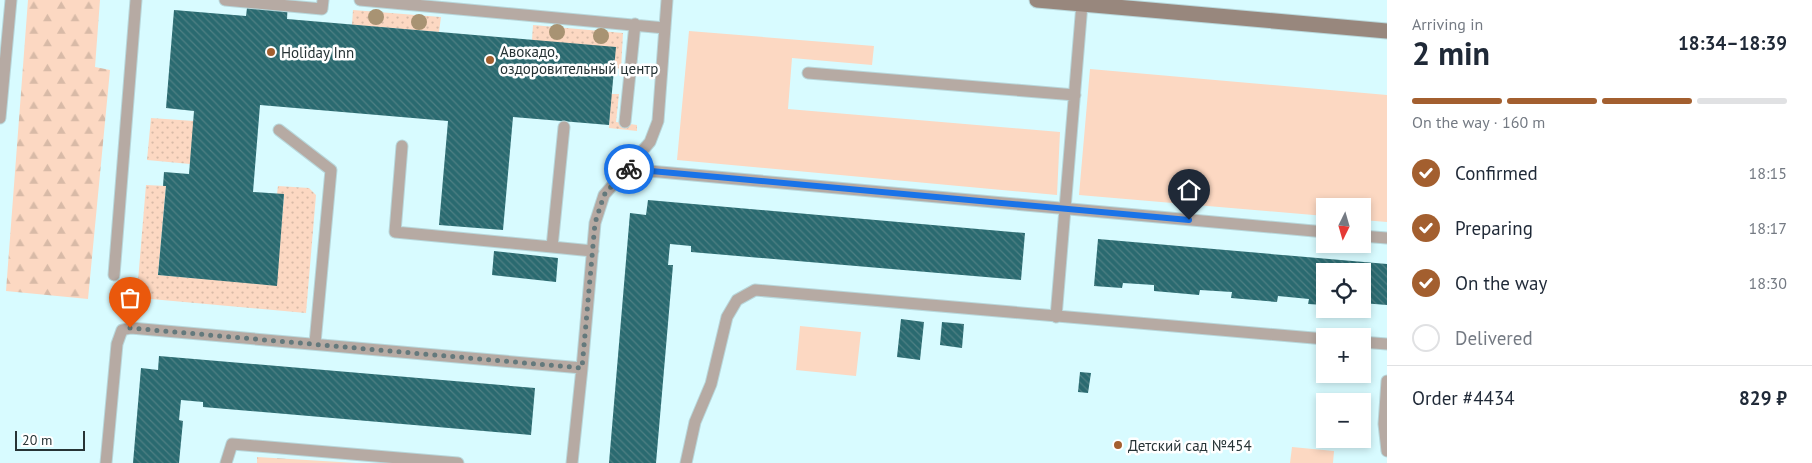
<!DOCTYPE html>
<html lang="en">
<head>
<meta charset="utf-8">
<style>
	:root { --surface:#fff; --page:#f6f6f7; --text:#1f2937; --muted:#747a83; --line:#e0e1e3; --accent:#a35f2f }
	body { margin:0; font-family:"PT Sans",sans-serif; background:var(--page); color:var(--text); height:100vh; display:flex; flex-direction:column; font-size:19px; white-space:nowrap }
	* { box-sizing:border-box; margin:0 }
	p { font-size:16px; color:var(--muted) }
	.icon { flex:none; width:28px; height:28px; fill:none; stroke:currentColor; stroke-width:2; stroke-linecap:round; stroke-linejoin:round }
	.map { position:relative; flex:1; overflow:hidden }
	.panel { display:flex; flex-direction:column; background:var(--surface); width:425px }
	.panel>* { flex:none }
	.needle { width:32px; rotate:185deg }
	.fabs { position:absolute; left:1316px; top:198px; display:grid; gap:10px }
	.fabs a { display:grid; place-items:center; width:55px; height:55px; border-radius:0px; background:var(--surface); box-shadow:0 2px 8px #0003; font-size:25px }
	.scale { position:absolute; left:15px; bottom:12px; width:70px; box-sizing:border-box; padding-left:5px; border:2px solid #263335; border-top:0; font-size:14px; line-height:18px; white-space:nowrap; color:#263335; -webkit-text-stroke:4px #fff; paint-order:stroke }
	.pin { position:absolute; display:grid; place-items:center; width:42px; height:42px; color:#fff; margin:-51px -21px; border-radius:50% 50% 50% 0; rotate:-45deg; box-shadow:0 0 5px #0007 }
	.pin .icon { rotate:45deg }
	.courier { position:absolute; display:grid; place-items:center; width:50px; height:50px; margin:-25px; border:4px solid #1a73e8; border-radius:50%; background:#fff; color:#222; box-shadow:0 1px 6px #0007 }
	.headline em { font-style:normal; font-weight:800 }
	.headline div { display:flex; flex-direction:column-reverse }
	.headline { display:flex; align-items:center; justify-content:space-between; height:85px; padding:0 25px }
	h1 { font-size:32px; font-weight:800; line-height:38px }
	.bar { display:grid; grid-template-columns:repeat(4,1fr); gap:8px 5px; align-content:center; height:60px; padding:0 25px }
	.bar i { height:6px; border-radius:4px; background:var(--line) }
	.bar .selected { background:var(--accent) }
	.bar p { grid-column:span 4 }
	.line { display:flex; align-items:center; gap:12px; padding:0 25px; border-top:1px solid var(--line) }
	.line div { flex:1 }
	ol { padding:0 25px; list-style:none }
	li { display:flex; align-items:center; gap:15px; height:55px }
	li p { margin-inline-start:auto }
	li .icon { padding:5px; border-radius:50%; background:var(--accent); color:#fff; stroke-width:4 }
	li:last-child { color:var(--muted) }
	li i { width:28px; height:28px; border:2px solid var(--line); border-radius:50% }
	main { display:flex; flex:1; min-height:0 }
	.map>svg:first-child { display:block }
</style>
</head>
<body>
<main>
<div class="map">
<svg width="1387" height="463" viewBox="0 0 1387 463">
	<defs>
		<pattern id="grass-dots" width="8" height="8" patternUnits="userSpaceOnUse" patternTransform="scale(1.25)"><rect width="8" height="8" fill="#fcd8c2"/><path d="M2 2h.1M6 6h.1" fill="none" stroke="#d8baa7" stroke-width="1.8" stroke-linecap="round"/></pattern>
		<pattern id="forest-firs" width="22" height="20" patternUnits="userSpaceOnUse" patternTransform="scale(1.25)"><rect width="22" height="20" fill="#fcd8c2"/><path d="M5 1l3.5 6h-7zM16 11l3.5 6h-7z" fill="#d8baa7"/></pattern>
		<pattern id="building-back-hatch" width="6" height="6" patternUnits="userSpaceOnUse" patternTransform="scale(1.25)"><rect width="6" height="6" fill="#2a6a70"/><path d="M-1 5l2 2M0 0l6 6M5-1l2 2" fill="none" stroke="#4f8084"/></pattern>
	</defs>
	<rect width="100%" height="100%" fill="#d8fbff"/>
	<path fill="url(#grass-dots)" d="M 353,10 L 441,17 L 439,32 L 352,25 Z
		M 533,25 L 623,33 L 621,69 L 614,68 L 532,40 Z
		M 611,94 L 619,94 L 616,122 L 637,125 L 637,131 L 609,128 Z
		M 151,118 L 194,121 L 190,164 L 147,160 Z
		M 146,185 L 166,186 L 158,275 L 276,285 L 284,195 L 277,194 L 278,186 L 309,188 L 316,195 L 306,313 L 140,298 L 141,281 L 138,281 Z"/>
	<path fill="url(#forest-firs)" d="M 28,0 L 100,0 L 95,67 L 110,70 L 88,299 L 6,291 Z
		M 257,457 L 356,463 L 257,463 Z"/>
	<path fill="#fcd8c2" d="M 689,31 L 874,46 L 872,65 L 792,58 L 788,109 L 1060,132 L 1057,195 L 677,160 Z
		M 1090,69 L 1387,95 L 1387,222 L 1363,220 L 1362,206 L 1325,206 L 1325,216 L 1079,195 Z
		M 800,326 L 861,332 L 856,376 L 796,370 Z
		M 1292,447 L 1334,451 L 1333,463 L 1290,463 Z"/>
	<path fill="url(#building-back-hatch)" d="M 248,0 L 288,0 L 287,19 L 616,47 L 609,125 L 513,117 L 503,230 L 439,225 L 448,121 L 260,105 L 253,192 L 284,194 L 277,286 L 158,275 L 166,186 L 163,186 L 164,172 L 189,174 L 194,111 L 166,108 L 174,10 L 246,16 Z
		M 648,200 L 1025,233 L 1021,280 L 691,252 L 691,246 L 670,244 L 668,265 L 673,265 L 656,463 L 609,463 L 630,213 L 646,215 Z
		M 1098,239 L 1387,264 L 1387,305 L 1362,303 L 1362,271 L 1325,271 L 1325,305 L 1308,304 L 1309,299 L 1278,296 L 1277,302 L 1231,298 L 1232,292 L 1200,290 L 1199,295 L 1154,291 L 1154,285 L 1123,283 L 1122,288 L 1094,286 Z
		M 494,251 L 558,258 L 556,282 L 492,275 Z
		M 901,319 L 924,322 L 920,360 L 897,357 Z
		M 942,322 L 964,324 L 962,348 L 940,345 Z
		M 159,356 L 535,388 L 531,435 L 203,407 L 203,402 L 181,400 L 179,420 L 183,421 L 179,463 L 133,463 L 141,368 L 158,370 Z
		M 1080,372 L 1091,373 L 1088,393 L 1078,392 Z"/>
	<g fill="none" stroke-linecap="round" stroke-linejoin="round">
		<defs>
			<path id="lane" d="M 225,0 L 322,9 L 323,0
				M 360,0 L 665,28
				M 808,73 L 1075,95
				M 0,118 L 11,0
				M 625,122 L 635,24
				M 279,130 L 331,170 L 315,343
				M 402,146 L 395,232 L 593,251
				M 627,169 L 1325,232
				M 1362,236 L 1387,238
				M 552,247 L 564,127
				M 114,275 L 136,0
				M 1056,317 L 1082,4
				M 1362,342 L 1387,344
				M 1387,381 L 1384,424 L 1387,451
				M 106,463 L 117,344 L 122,330 L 131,328 L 582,368
				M 226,463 L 232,444 L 458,463
				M 572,463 L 582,368 L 595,223 L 604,195 L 650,142 L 658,121 L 667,0
				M 686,463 L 695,422 L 711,384 L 727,317 L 737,300 L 755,290 L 1325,339"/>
			<path id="secondary" d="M 1037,0 L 1387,31"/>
		</defs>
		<use href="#lane" stroke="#b8d7db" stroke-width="13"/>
		<use href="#secondary" stroke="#b8d7db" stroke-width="17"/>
		<use href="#lane" stroke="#b6aaa3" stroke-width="11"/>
		<use href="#secondary" stroke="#98877d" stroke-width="15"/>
	</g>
	<g fill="#a89373">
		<circle cx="376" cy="17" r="8"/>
		<circle cx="419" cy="22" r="8"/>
		<circle cx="557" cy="32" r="8"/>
		<circle cx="601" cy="36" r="8"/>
	</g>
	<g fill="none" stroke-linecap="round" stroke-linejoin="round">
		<path stroke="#64797c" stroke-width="5" stroke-dasharray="0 9" d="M 130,328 L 582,368 L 595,223 L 604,195 L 626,169 L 629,169"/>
		<path stroke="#1a73e8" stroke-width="6" d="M 629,169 L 1189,220"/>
	</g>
	<g fill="#a35f2f" stroke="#fff" stroke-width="2">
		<circle cx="271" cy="52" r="5"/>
		<circle cx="490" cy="60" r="5"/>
		<circle cx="1118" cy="445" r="5"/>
	</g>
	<g text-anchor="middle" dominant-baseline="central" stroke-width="5" stroke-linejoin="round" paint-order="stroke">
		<g font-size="15" fill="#263335" stroke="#fff" text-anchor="start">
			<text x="500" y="51">Авокадо,<tspan x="500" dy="17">оздоровительный центр</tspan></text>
			<text x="281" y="52">Holiday Inn</text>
			<text x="1128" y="445">Детский сад №454</text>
		</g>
	</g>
</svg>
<div class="fabs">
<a><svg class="needle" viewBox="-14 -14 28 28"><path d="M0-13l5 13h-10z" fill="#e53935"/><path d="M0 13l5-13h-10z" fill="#747a83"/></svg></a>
<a><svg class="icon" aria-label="locate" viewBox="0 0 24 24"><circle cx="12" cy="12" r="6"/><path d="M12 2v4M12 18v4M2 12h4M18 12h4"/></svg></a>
<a>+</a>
<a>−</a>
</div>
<div class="scale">20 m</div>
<div class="pin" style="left:130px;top:328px;background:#ea580c"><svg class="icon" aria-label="bag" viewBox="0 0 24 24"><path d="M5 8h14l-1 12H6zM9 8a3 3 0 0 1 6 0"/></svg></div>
<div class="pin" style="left:1189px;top:220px;background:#1f2937"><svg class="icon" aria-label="home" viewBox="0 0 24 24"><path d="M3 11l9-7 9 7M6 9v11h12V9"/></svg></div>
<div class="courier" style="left:629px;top:169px"><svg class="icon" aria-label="bike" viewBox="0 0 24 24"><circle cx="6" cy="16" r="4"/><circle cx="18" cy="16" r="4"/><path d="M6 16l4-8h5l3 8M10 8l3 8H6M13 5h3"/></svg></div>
</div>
<section class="panel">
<div class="headline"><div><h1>2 min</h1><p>Arriving in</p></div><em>18:34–18:39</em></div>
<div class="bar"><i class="selected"></i><i class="selected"></i><i class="selected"></i><i></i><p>On the way · 160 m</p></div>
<ol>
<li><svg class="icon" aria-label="check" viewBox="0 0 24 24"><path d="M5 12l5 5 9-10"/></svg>Confirmed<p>18:15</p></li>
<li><svg class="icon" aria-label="check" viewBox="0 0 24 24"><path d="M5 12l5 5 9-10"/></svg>Preparing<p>18:17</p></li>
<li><svg class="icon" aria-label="check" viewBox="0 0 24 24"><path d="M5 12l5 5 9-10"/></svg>On the way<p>18:30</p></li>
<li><i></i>Delivered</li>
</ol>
<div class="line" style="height:65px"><div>Order #4434</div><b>829 ₽</b></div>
</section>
</main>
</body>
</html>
